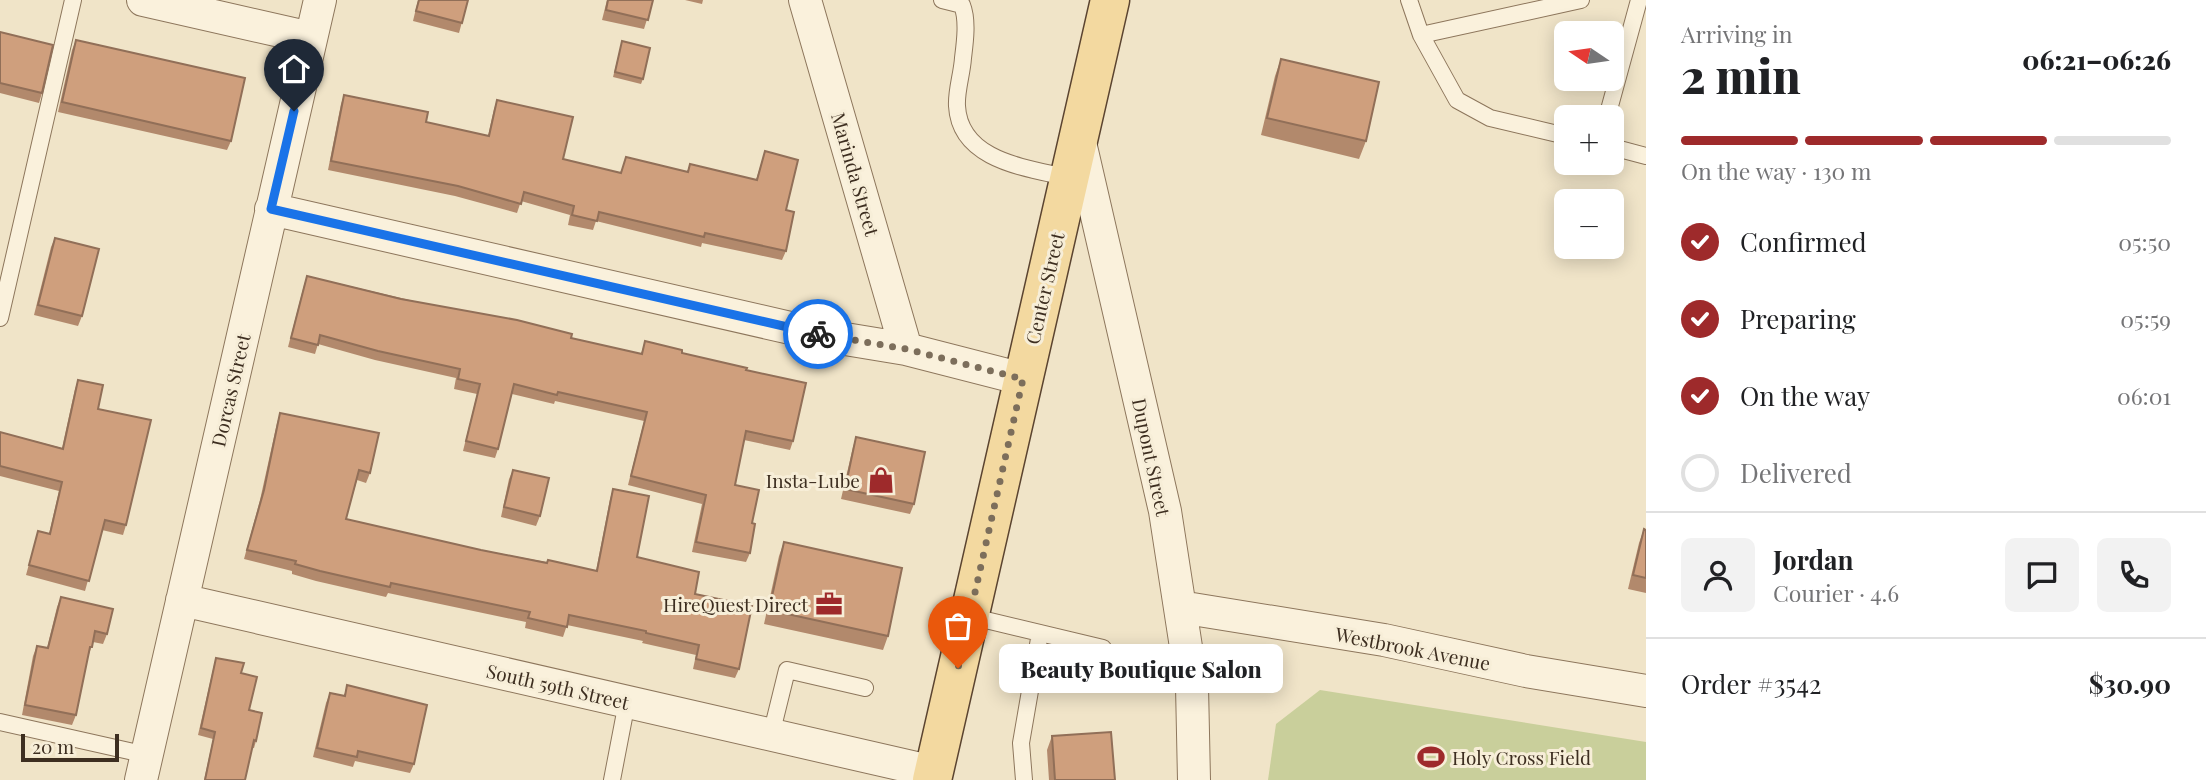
<!DOCTYPE html>
<html lang="en">
<head>
<meta charset="utf-8">
<style>
	:root { --surface:#fff; --page:#f2f2f2; --text:#202124; --muted:#757577; --line:#e0e0e0; --accent:#9e2a2b }
	body { margin:0; font-family:"Playfair Display",serif; background:var(--page); color:var(--text); height:100vh; display:flex; flex-direction:column; font-size:26px; white-space:nowrap }
	* { box-sizing:border-box; margin:0 }
	p { font-size:23px; color:var(--muted) }
	.icon { flex:none; width:38px; height:38px; fill:none; stroke:currentColor; stroke-width:2; stroke-linecap:round; stroke-linejoin:round }
	.map { position:relative; flex:1; overflow:hidden }
	.panel { display:flex; flex-direction:column; background:var(--surface); width:560px }
	.panel>* { flex:none }
	.needle { width:46px; rotate:283deg }
	.tools { position:absolute; left:1554px; top:21px; display:grid; gap:14px }
	.tools a { display:grid; place-items:center; width:70px; height:70px; border-radius:10px; background:var(--surface); box-shadow:0 4px 18px #0003; font-size:35px }
	.scale { position:absolute; left:21px; bottom:18px; width:98px; box-sizing:border-box; padding-left:7px; border:4px solid #3d2e20; border-top:0; font-size:19px; line-height:24px; white-space:nowrap; color:#3d2e20; -webkit-text-stroke:5px #f7eed8; paint-order:stroke }
	.pin { position:absolute; display:grid; place-items:center; width:60px; height:60px; color:#fff; margin:-72px -30px; border-radius:50% 50% 50% 0; rotate:-45deg; box-shadow:0 0 7px #0007 }
	.pin .icon { rotate:45deg }
	.courier { position:absolute; display:grid; place-items:center; width:70px; height:70px; margin:-35px; border:5px solid #1a73e8; border-radius:50%; background:#fff; color:#222; box-shadow:0 2px 9px #0007 }
	.bubble { position:absolute; height:49px; border-radius:10px; background:var(--surface); box-shadow:0 4px 18px #0003; font-size:23px; font-weight:800; line-height:49px; text-align:center }
	.headline em { font-style:normal; font-weight:800 }
	.headline div { display:flex; flex-direction:column-reverse }
	.headline { display:flex; align-items:center; justify-content:space-between; height:119px; padding:0 35px }
	h1 { font-size:46px; font-weight:800; line-height:52px }
	.bar { display:grid; grid-template-columns:repeat(4,1fr); gap:10px 7px; align-content:center; height:84px; padding:0 35px }
	.bar i { height:9px; border-radius:5px; background:var(--line) }
	.bar .selected { background:var(--accent) }
	.bar p { grid-column:span 4 }
	.line { display:flex; align-items:center; gap:18px; padding:0 35px; border-top:2px solid var(--line) }
	.line div { flex:1 }
	.round { display:grid; place-items:center; flex:none; width:74px; height:74px; border-radius:10px; background:var(--page) }
	ol { padding:0 35px; list-style:none }
	li { display:flex; align-items:center; gap:21px; height:77px }
	li p { margin-inline-start:auto }
	li .icon { padding:7px; border-radius:50%; background:var(--accent); color:#fff; stroke-width:4 }
	li:last-child { color:var(--muted) }
	li i { width:38px; height:38px; border:4px solid var(--line); border-radius:50% }
	main { display:flex; flex:1; min-height:0 }
	.map>svg:first-child { display:block }
</style>
</head>
<body>
<main>
<div class="map">
<svg width="1646" height="780" viewBox="0 0 1646 780">
	<rect width="100%" height="100%" fill="#f0e4c8"/>
	<path fill="#c9cf9b" d="M 1320,690 L 1646,742 L 1646,780 L 1268,780 L 1276,724 Z"/>
	<g fill="none" stroke-linecap="round" stroke-linejoin="round">
		<defs>
			<path id="lane" d="M 942,0 L 962,5 C 968,20 965,42 963,58 C 962,74 956,91 957,106 C 960,162 1029,168 1070,178
				M 1409,0 L 1421,35 L 1457,100 L 1490,118 L 1566,136
				M 1421,35 L 1581,0
				M 1607,117 L 1639,0
				M 1612,147 L 1646,156
				M 0,318 L 73,0
				M 969,616 L 1103,648
				M 0,722 L 147,755
				M 771,735 L 787,670 L 865,688
				M 612,780 L 627,702
				M 1024,780 L 1021,743 L 1040,633"/>
			<path id="street" d="M 143,0 L 311,38
				M 805,0 L 906,349
				M 1079,138 L 1165,511 L 1192,686 L 1194,780
				M 271,209 L 821,335 L 906,349 L 1023,379
				M 182,600 L 934,772
				M 1180,607 L 1384,640 L 1526,671 L 1646,691
				M 141,780 L 320,0"/>
			<path id="primary" d="M 932,780 L 1110,0"/>
		</defs>
		<use href="#lane" stroke="#8d765c" stroke-width="18"/>
		<use href="#street" stroke="#8d765c" stroke-width="34"/>
		<use href="#primary" stroke="#5b4430" stroke-width="41"/>
		<use href="#lane" stroke="#faf1dc" stroke-width="16"/>
		<use href="#street" stroke="#faf1dc" stroke-width="32"/>
		<use href="#primary" stroke="#f3d9a0" stroke-width="38"/>
	</g>
	<path fill="#b2896c" d="M 418,0 L 468,0 L 459,33 L 413,21 Z
		M 607,0 L 653,0 L 644,29 L 602,20 Z
		M 685,0 L 703,0 L 702,4 Z
		M 0,32 L 42,93 L 39,103 L 0,93 Z
		M 76,40 L 231,141 L 227,150 L 58,112 L 72,50 Z
		M 622,41 L 643,79 L 641,84 L 613,77 Z
		M 1281,59 L 1366,141 L 1359,159 L 1261,135 L 1275,76 Z
		M 344,95 L 426,122 L 488,136 L 494,109 L 497,100 L 563,159 L 621,173 L 626,157 L 687,172 L 690,164 L 756,180 L 765,151 L 786,210 L 786,251 L 782,260 L 702,243 L 701,247 L 596,221 L 593,230 L 568,225 L 570,215 L 521,201 L 517,213 L 455,196 L 328,170 L 341,104 Z
		M 55,238 L 82,316 L 78,326 L 34,315 L 51,247 Z
		M 307,276 L 641,354 L 645,341 L 682,353 L 746,370 L 793,441 L 790,450 L 744,440 L 735,485 L 752,523 L 750,553 L 746,562 L 692,552 L 702,504 L 628,485 L 644,421 L 555,401 L 554,404 L 512,394 L 498,449 L 495,458 L 463,451 L 477,394 L 454,389 L 456,378 L 375,360 L 318,344 L 315,354 L 288,347 L 304,285 Z
		M 78,380 L 98,409 L 126,525 L 123,535 L 102,530 L 85,591 L 26,575 L 38,531 L 49,534 L 59,491 L 0,476 L 0,432 L 62,448 L 75,389 Z
		M 280,413 L 370,473 L 366,483 L 357,480 L 346,519 L 481,550 L 596,571 L 610,499 L 613,489 L 637,557 L 695,594 L 739,669 L 735,678 L 693,669 L 696,655 L 642,643 L 643,641 L 567,625 L 563,637 L 525,628 L 526,622 L 388,593 L 386,597 L 316,581 L 292,574 L 292,571 L 244,559 L 260,500 L 277,423 Z
		M 856,437 L 914,504 L 910,514 L 841,499 L 853,447 Z
		M 513,470 L 540,516 L 536,526 L 501,517 L 509,479 Z
		M 1644,529 L 1646,530 L 1646,593 L 1628,589 L 1639,543 Z
		M 784,542 L 888,636 L 883,650 L 764,624 L 779,556 Z
		M 61,597 L 107,634 L 103,644 L 93,642 L 88,657 L 76,715 L 72,725 L 22,715 L 33,656 L 37,646 L 47,648 L 57,607 Z
		M 216,658 L 241,673 L 256,741 L 254,748 L 252,748 L 245,780 L 204,780 L 213,739 L 198,735 L 214,665 Z
		M 347,685 L 414,764 L 410,773 L 355,761 L 353,767 L 313,757 L 326,703 L 330,693 L 344,696 Z
		M 1052,736 L 1115,780 L 1049,780 L 1047,750 Z"/>
	<path fill="#cf9f7d" stroke="#916f58" stroke-width="2" d="M 419,0 L 468,0 L 462,23 L 416,11 Z
		M 608,0 L 653,0 L 648,20 L 606,10 Z
		M 0,32 L 53,45 L 42,93 L 0,83 Z
		M 76,40 L 245,78 L 231,141 L 62,102 Z
		M 622,41 L 650,48 L 643,79 L 615,72 Z
		M 1281,59 L 1379,82 L 1366,141 L 1267,118 Z
		M 344,95 L 428,112 L 426,122 L 489,136 L 497,100 L 573,117 L 563,159 L 621,173 L 626,157 L 688,172 L 690,164 L 757,180 L 765,151 L 798,160 L 786,210 L 794,212 L 786,251 L 705,233 L 704,237 L 599,212 L 597,221 L 572,215 L 574,206 L 524,192 L 521,204 L 458,186 L 331,161 Z
		M 55,238 L 99,249 L 82,316 L 38,305 Z
		M 307,276 L 401,299 L 517,320 L 572,334 L 571,338 L 642,354 L 645,341 L 682,350 L 682,353 L 747,368 L 746,370 L 806,383 L 793,441 L 746,431 L 735,485 L 759,490 L 752,523 L 755,524 L 750,553 L 696,542 L 706,495 L 631,476 L 647,412 L 558,392 L 557,395 L 514,384 L 498,449 L 466,441 L 480,384 L 458,379 L 460,369 L 378,351 L 320,335 L 318,345 L 291,338 Z
		M 78,380 L 103,385 L 98,409 L 151,420 L 126,525 L 105,520 L 89,581 L 29,565 L 38,531 L 50,534 L 62,482 L 0,466 L 0,432 L 63,449 Z
		M 280,413 L 379,433 L 370,473 L 359,470 L 346,519 L 481,550 L 547,563 L 548,560 L 597,571 L 613,489 L 649,496 L 637,557 L 699,572 L 695,594 L 752,606 L 739,669 L 696,659 L 699,645 L 646,633 L 646,631 L 569,615 L 567,627 L 528,618 L 530,612 L 391,583 L 390,587 L 320,571 L 295,564 L 296,561 L 247,550 L 264,490 Z
		M 856,437 L 925,452 L 914,504 L 845,489 Z
		M 513,470 L 549,478 L 540,516 L 504,507 Z
		M 1644,529 L 1646,530 L 1646,578 L 1633,575 Z
		M 784,542 L 902,568 L 888,636 L 769,610 Z
		M 61,597 L 113,609 L 107,634 L 95,631 L 92,647 L 90,647 L 76,715 L 25,705 L 37,646 L 48,648 Z
		M 216,658 L 244,663 L 241,673 L 257,677 L 249,710 L 262,713 L 256,741 L 254,740 L 245,780 L 205,780 L 215,732 L 201,728 Z
		M 347,685 L 427,705 L 414,764 L 358,751 L 357,757 L 317,748 L 330,693 L 345,696 Z
		M 1111,732 L 1115,780 L 1055,780 L 1052,736 Z"/>
	<g fill="none" stroke-linecap="round" stroke-linejoin="round">
		<path stroke="#7c6e5b" stroke-width="7" stroke-dasharray="0 12.6" d="M 818,334 L 906,349 L 1023,379 L 958,668"/>
		<path stroke="#1a73e8" stroke-width="9" d="M 294,111 L 271,209 L 818,334"/>
	</g>
	<defs>
		<symbol id="shop-bare" viewBox="-9 -9 18 18"><path d="M-5-2.5h2.3a2.7 3.5 0 0 1 5.4 0H5L5.5 6h-11ZM-1.5-2.5h3a1.5 2.3 0 0 0-3 0Z" fill="#9e2a2b" stroke="#f7eed8" stroke-width="2.5" paint-order="stroke"/></symbol>
		<symbol id="office-bare" viewBox="-9 -9 18 18"><path d="M-6-3h4V-5.5h4V-3h4V5H-6ZM-1-4.5V-3h2v-1.5ZM-6 0V1H6V0Z" fill="#9e2a2b" stroke="#f7eed8" stroke-width="2.5" paint-order="stroke"/></symbol>
		<symbol id="stadium-bare" viewBox="-9 -9 18 18"><path d="M0-5a6.5 5 0 1 0 0 10a6.5 5 0 1 0 0-10ZM-3.5-1.8h7v3.6h-7Z" fill="#9e2a2b" stroke="#f7eed8" stroke-width="2.5" paint-order="stroke"/></symbol>
	</defs>
	<g fill-rule="evenodd">
		<use href="#shop-bare" x="862" y="461" width="38" height="38"/>
		<use href="#office-bare" x="810" y="585" width="38" height="38"/>
		<use href="#stadium-bare" x="1412" y="738" width="38" height="38"/>
	</g>
	<g text-anchor="middle" dominant-baseline="central" stroke-width="6" stroke-linejoin="round" paint-order="stroke">
		<g font-size="19" fill="#3d2e20" stroke="#f7eed8">
			<text transform="translate(856 174) rotate(74)">Marinda Street</text>
			<text transform="translate(1044 288) rotate(-77)">Center Street</text>
			<text transform="translate(230 390) rotate(-77)">Dorcas Street</text>
			<text transform="translate(1152 457) rotate(78)">Dupont Street</text>
			<text transform="translate(1413 648) rotate(11)">Westbrook Avenue</text>
			<text transform="translate(558 686) rotate(13)">South 59th Street</text>
		</g>
		<g font-size="19" fill="#3d2e20" stroke="#f7eed8" text-anchor="end">
			<text x="860" y="480">Insta-Lube</text>
			<text x="808" y="604">HireQuest Direct</text>
			<text x="1452" y="757" text-anchor="start">Holy Cross Field</text>
		</g>
	</g>
</svg>
<div class="tools">
<a><svg class="needle" viewBox="-14 -14 28 28"><path d="M0-13l5 13h-10z" fill="#e53935"/><path d="M0 13l5-13h-10z" fill="#757577"/></svg></a>
<a>+</a>
<a>−</a>
</div>
<div class="scale">20 m</div>
<div class="pin" style="left:958px;top:668px;background:#ea580c"><svg class="icon" aria-label="bag" viewBox="0 0 24 24"><path d="M5 8h14l-1 12H6zM9 8a3 3 0 0 1 6 0"/></svg></div>
<div class="pin" style="left:294px;top:111px;background:#1f2937"><svg class="icon" aria-label="home" viewBox="0 0 24 24"><path d="M3 11l9-7 9 7M6 9v11h12V9"/></svg></div>
<div class="courier" style="left:818px;top:334px"><svg class="icon" aria-label="bike" viewBox="0 0 24 24"><circle cx="6" cy="16" r="4"/><circle cx="18" cy="16" r="4"/><path d="M6 16l4-8h5l3 8M10 8l3 8H6M13 5h3"/></svg></div>
<div class="bubble" style="left:999px;top:644px;width:284px">Beauty Boutique Salon</div>
</div>
<section class="panel">
<div class="headline"><div><h1>2 min</h1><p>Arriving in</p></div><em>06:21–06:26</em></div>
<div class="bar"><i class="selected"></i><i class="selected"></i><i class="selected"></i><i></i><p>On the way · 130 m</p></div>
<ol>
<li><svg class="icon" aria-label="check" viewBox="0 0 24 24"><path d="M5 12l5 5 9-10"/></svg>Confirmed<p>05:50</p></li>
<li><svg class="icon" aria-label="check" viewBox="0 0 24 24"><path d="M5 12l5 5 9-10"/></svg>Preparing<p>05:59</p></li>
<li><svg class="icon" aria-label="check" viewBox="0 0 24 24"><path d="M5 12l5 5 9-10"/></svg>On the way<p>06:01</p></li>
<li><i></i>Delivered</li>
</ol>
<div class="line" style="height:126px"><a class="round"><svg class="icon" aria-label="person" viewBox="0 0 24 24"><circle cx="12" cy="8" r="4"/><path d="M4 21q1-7 8-7t8 7"/></svg></a><div><b>Jordan</b><p>Courier · 4.6</p></div><a class="round"><svg class="icon" aria-label="chat" viewBox="0 0 24 24"><path d="M4 5h16v11H9l-5 4z"/></svg></a><a class="round"><svg class="icon" aria-label="phone" viewBox="0 0 24 24"><path d="M5 4h4l2 5-3 2q2 4 5 5l2-3 5 2v4C11 20 4 13 5 4z"/></svg></a></div>
<div class="line" style="height:91px"><div>Order #3542</div><b>$30.90</b></div>
</section>
</main>
</body>
</html>
